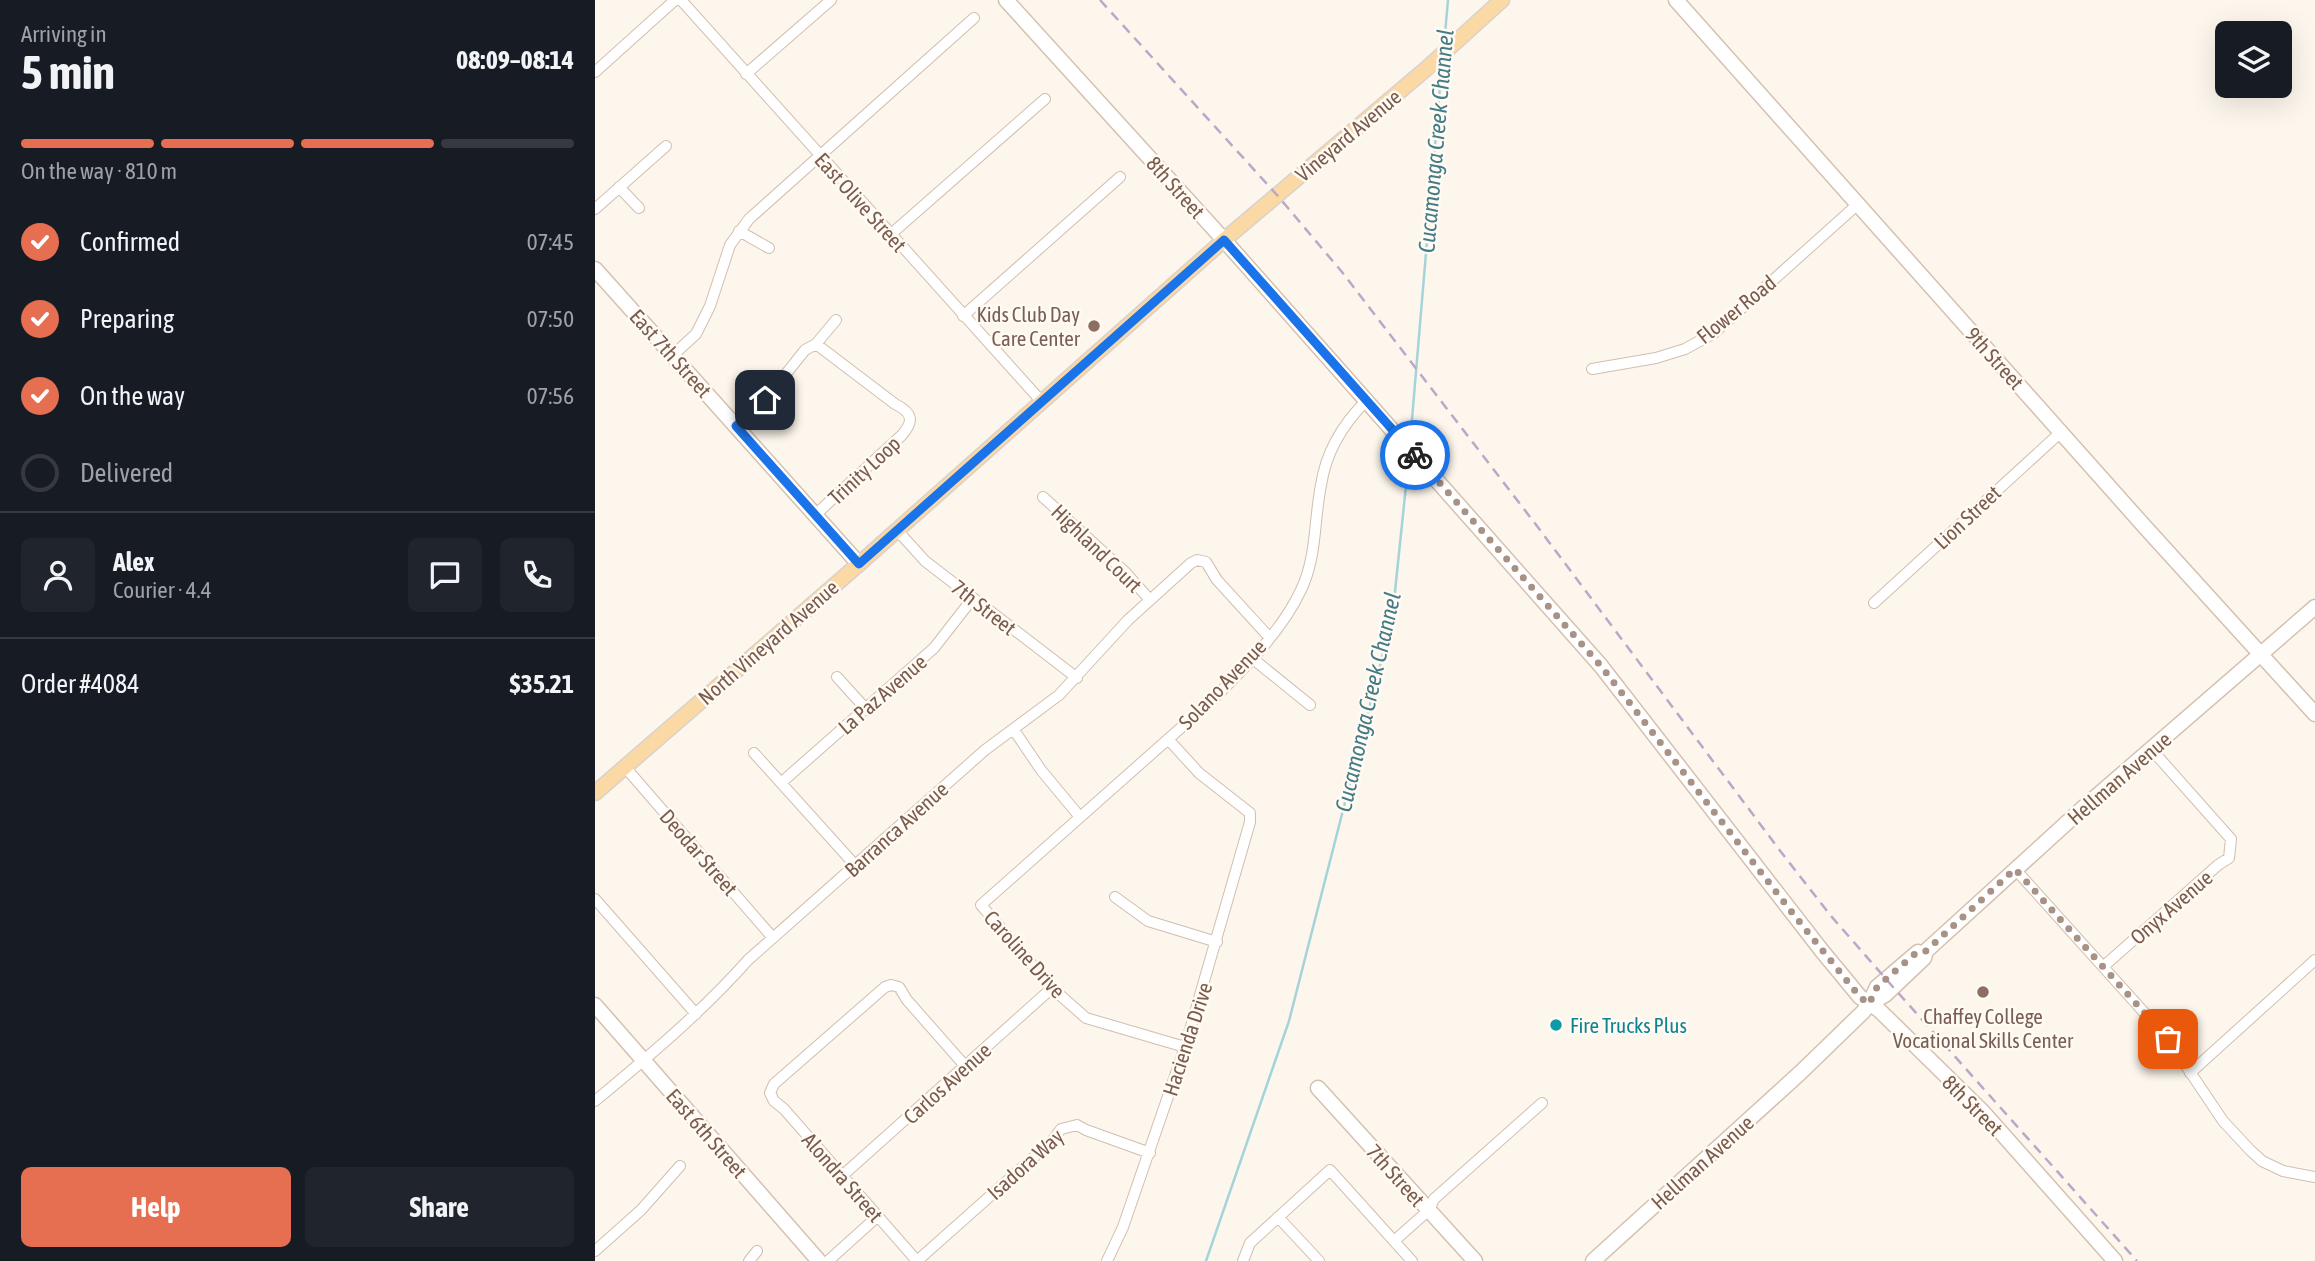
<!DOCTYPE html>
<html lang="en">
<head>
<meta charset="utf-8">
<style>
	:root { --surface:#171b24; --page:#20242c; --text:#f1f3f6; --muted:#9ea1a6; --line:#363941; --accent:#e76f51 }
	body { margin:0; font-family:"Asap Condensed",sans-serif; background:var(--page); color:var(--text); height:100vh; display:flex; flex-direction:column; font-size:26px; white-space:nowrap }
	* { box-sizing:border-box; margin:0 }
	p { font-size:23px; color:var(--muted) }
	.icon { flex:none; width:38px; height:38px; fill:none; stroke:currentColor; stroke-width:2; stroke-linecap:round; stroke-linejoin:round }
	.map { position:relative; flex:1; overflow:hidden }
	.drawer { display:flex; flex-direction:column; background:var(--surface); width:595px }
	.drawer>* { flex:none }
	.tools { position:absolute; left:1620px; top:21px; display:grid; gap:14px }
	.tools a { display:grid; place-items:center; width:77px; height:77px; border-radius:10px; background:var(--surface); box-shadow:0 7px 28px #0002; font-size:35px }
	.pin { position:absolute; display:grid; place-items:center; width:60px; height:60px; color:#fff; margin:-30px; border-radius:14px; box-shadow:0 4px 10px #0006 }
	.courier { position:absolute; display:grid; place-items:center; width:70px; height:70px; margin:-35px; border:5px solid #1a73e8; border-radius:50%; background:#fff; color:#222; box-shadow:0 2px 9px #0007 }
	.headline em { font-style:normal; font-weight:700 }
	.headline div { display:flex; flex-direction:column-reverse }
	.headline { display:flex; align-items:center; justify-content:space-between; height:119px; padding:0 21px }
	h1 { font-size:46px; font-weight:700; line-height:52px }
	.bar { display:grid; grid-template-columns:repeat(4,1fr); gap:10px 7px; align-content:center; height:84px; padding:0 21px }
	.bar i { height:9px; border-radius:5px; background:var(--line) }
	.bar .on { background:var(--accent) }
	.bar p { grid-column:span 4 }
	.line { display:flex; align-items:center; gap:18px; padding:0 21px; border-top:2px solid var(--line) }
	.line div { flex:1 }
	.round { display:grid; place-items:center; flex:none; width:74px; height:74px; border-radius:10px; background:var(--page) }
	ol { padding:0 21px; list-style:none }
	li { display:flex; align-items:center; gap:21px; height:77px }
	li p { margin-inline-start:auto }
	li .icon { padding:7px; border-radius:50%; background:var(--accent); color:#fff; stroke-width:4 }
	li:last-child { color:var(--muted) }
	li i { width:38px; height:38px; border:4px solid var(--line); border-radius:50% }
	.primary-button { display:flex; gap:14px; margin-top:auto; padding:14px 21px }
	.primary-button a { flex:1; height:80px; border-radius:10px; background:var(--accent); color:#fff; font-size:28px; font-weight:700; line-height:80px; text-align:center }
	.primary-button a+a { background:var(--page); color:var(--text) }
	main { display:flex; flex:1; min-height:0 }
	.map>svg:first-child { display:block }
</style>
</head>
<body>
<main>
<section class="drawer">
<div class="headline"><div><h1>5 min</h1><p>Arriving in</p></div><em>08:09–08:14</em></div>
<div class="bar"><i class="on"></i><i class="on"></i><i class="on"></i><i></i><p>On the way · 810 m</p></div>
<ol>
<li><svg class="icon" aria-label="check" viewBox="0 0 24 24"><path d="M5 12l5 5 9-10"/></svg>Confirmed<p>07:45</p></li>
<li><svg class="icon" aria-label="check" viewBox="0 0 24 24"><path d="M5 12l5 5 9-10"/></svg>Preparing<p>07:50</p></li>
<li><svg class="icon" aria-label="check" viewBox="0 0 24 24"><path d="M5 12l5 5 9-10"/></svg>On the way<p>07:56</p></li>
<li><i></i>Delivered</li>
</ol>
<div class="line" style="height:126px"><a class="round"><svg class="icon" aria-label="person" viewBox="0 0 24 24"><circle cx="12" cy="8" r="4"/><path d="M4 21q1-7 8-7t8 7"/></svg></a><div><b>Alex</b><p>Courier · 4.4</p></div><a class="round"><svg class="icon" aria-label="chat" viewBox="0 0 24 24"><path d="M4 5h16v11H9l-5 4z"/></svg></a><a class="round"><svg class="icon" aria-label="phone" viewBox="0 0 24 24"><path d="M5 4h4l2 5-3 2q2 4 5 5l2-3 5 2v4C11 20 4 13 5 4z"/></svg></a></div>
<div class="line" style="height:91px"><div>Order #4084</div><b>$35.21</b></div>
<div class="primary-button"><a>Help</a><a>Share</a></div>
</section>
<div class="map">
<svg width="1720" height="1261" viewBox="0 0 1720 1261">
	<rect width="100%" height="100%" fill="#fdf6ec"/>
	<g fill="none" stroke-linecap="round" stroke-linejoin="round">
		<path stroke="#a5d3da" stroke-width="2.5" d="M 849,45 L 853,0
			M 815,443 L 847,63
			M 611,1261 L 694,1021 L 786,662 L 799,601 L 814,457"/>
		<defs>
			<path id="street" d="M 86,0 L 447,402
				M 0,72 L 80,0
				M 151,74 L 236,0
				M 24,187 L 44,208
				M 0,209 L 71,146
				M 144,231 L 174,248
				M 295,235 L 450,99
				M 368,316 L 525,177
				M 78,355 L 101,334 L 115,306 L 135,245 L 154,219 L 379,18
				M 997,369 L 1061,358 L 1090,349 L 1119,333 L 1263,204
				M 141,426 L 170,400 L 210,350 L 221,344 L 241,320
				M 448,497 L 531,573 L 555,600
				M 220,515 L 307,435 C 319,421 318,413 300,404 L 221,344
				M 302,530 L 330,561 L 482,678
				M 1279,603 L 1466,432
				M 657,658 L 715,705
				M 242,677 L 271,709
				M 419,730 L 446,770 L 485,817
				M 159,753 L 260,865
				M 30,767 L 178,938
				M 187,782 L 339,648 L 378,598
				M 1420,869 L 1573,1039 L 1628,1121 L 1655,1150 L 1667,1161 L 1688,1171 L 1720,1177
				M 520,897 L 553,921 L 622,942
				M 0,899 L 101,1014
				M 1509,966 L 1623,865 L 1634,858 L 1636,839 L 1557,750
				M 590,1047 L 491,1018 L 457,988 L 386,905 L 615,702 C 647,671 687,631 706,590 C 722,557 719,519 726,485 C 731,452 748,424 771,401
				M 1595,1073 L 1720,960
				M 0,1101 C 53,1057 107,1012 153,960 L 390,750 L 464,695 L 533,620 L 596,563 L 602,560 L 611,562 L 622,580 L 674,637
				M 247,1176 L 457,988
				M 683,1217 L 724,1261
				M 799,1241 L 834,1210 L 839,1199 L 947,1103
				M 0,1251 L 46,1210 L 85,1166
				M 154,1261 L 162,1251
				M 233,1261 L 283,1216
				M 322,1261 L 189,1109 L 179,1101 L 175,1093 L 179,1084 L 290,987 L 296,985 L 304,987 L 312,1000 L 371,1067
				M 322,1261 L 457,1141 L 466,1129 L 482,1125 L 491,1130 L 555,1153
				M 512,1261 L 528,1227 L 590,1047 L 655,822 L 655,813 L 604,773 L 573,739
				M 648,1261 L 655,1243 L 735,1170 L 817,1261"/>
			<path id="secondary" d="M 411,0 L 629,240 L 1006,666 L 1227,951 L 1265,997 L 1284,1010 L 1387,1111 L 1520,1261
				M 1081,0 L 1550,527 L 1720,714
				M 0,269 L 264,564
				M 1274,1004 L 1290,995 L 1329,958 L 1331,951 L 1488,808 L 1720,607
				M 0,1005 L 224,1261
				M 723,1088 L 880,1261
				M 998,1261 L 1205,1073 L 1268,1012 L 1274,1004 L 1282,987 L 1323,952"/>
			<path id="primary" d="M 0,793 L 264,564 L 629,240 L 831,69 L 907,0"/>
		</defs>
		<use href="#street" stroke="#d1beb0" stroke-width="12"/>
		<use href="#secondary" stroke="#d6c0b0" stroke-width="17"/>
		<use href="#primary" stroke="#dad1cd" stroke-width="17"/>
		<use href="#street" stroke="#fff" stroke-width="10"/>
		<use href="#secondary" stroke="#fff" stroke-width="14"/>
		<use href="#primary" stroke="#fbd9a5" stroke-width="14"/>
		<path stroke="#b9a8c9" stroke-width="2.5" stroke-dasharray="10 7" stroke-linecap="butt" d="M 505,0 L 682,195 L 747,272 L 945,530 L 1186,852 L 1236,916 L 1298,987 L 1542,1261"/>
	</g>
	<g fill="none" stroke-linecap="round" stroke-linejoin="round">
		<path stroke="#a89285" stroke-width="7" stroke-dasharray="0 12.6" d="M 820,455 L 1006,666 L 1199,915 L 1265,997 L 1274,1004 L 1282,987 L 1322,952 L 1331,951 L 1420,869 L 1573,1039"/>
		<path stroke="#1a73e8" stroke-width="9" d="M 170,400 L 141,426 L 264,564 L 629,240 L 820,455"/>
	</g>
	<g fill="#8d6e63" stroke="#fffaf3" stroke-width="2.5">
		<circle cx="499" cy="326" r="7"/>
		<circle cx="1388" cy="992" r="7"/>
	</g>
	<circle fill="#0f9aa8" stroke="#fffaf3" stroke-width="2.5" cx="961" cy="1025" r="7"/>
	<g text-anchor="middle" dominant-baseline="central" stroke-width="5" stroke-linejoin="round" paint-order="stroke">
		<g font-size="21" fill="#7a5c4d" stroke="#fffaf3">
			<text transform="translate(753 135) rotate(-40)">Vineyard Avenue</text>
			<text transform="translate(581 187) rotate(48)">8th Street</text>
			<text transform="translate(266 202) rotate(48)">East Olive Street</text>
			<text transform="translate(1141 309) rotate(-39)">Flower Road</text>
			<text transform="translate(76 353) rotate(48)">East 7th Street</text>
			<text transform="translate(1400 358) rotate(48)">9th Street</text>
			<text transform="translate(269 470) rotate(-43)">Trinity Loop</text>
			<text transform="translate(1372 517) rotate(-43)">Lion Street</text>
			<text transform="translate(502 548) rotate(44)">Highland Court</text>
			<text transform="translate(389 607) rotate(38)">7th Street</text>
			<text transform="translate(173 642) rotate(-41)">North Vineyard Avenue</text>
			<text transform="translate(627 684) rotate(-46)">Solano Avenue</text>
			<text transform="translate(287 694) rotate(-41)">La Paz Avenue</text>
			<text transform="translate(1524 778) rotate(-41)">Hellman Avenue</text>
			<text transform="translate(301 829) rotate(-42)">Barranca Avenue</text>
			<text transform="translate(104 852) rotate(49)">Deodar Street</text>
			<text transform="translate(1576 907) rotate(-41)">Onyx Avenue</text>
			<text transform="translate(430 954) rotate(48)">Caroline Drive</text>
			<text transform="translate(592 1039) rotate(-72)">Hacienda Drive</text>
			<text transform="translate(352 1083) rotate(-42)">Carlos Avenue</text>
			<text transform="translate(1378 1105) rotate(45)">8th Street</text>
			<text transform="translate(112 1133) rotate(49)">East 6th Street</text>
			<text transform="translate(1107 1162) rotate(-42)">Hellman Avenue</text>
			<text transform="translate(430 1164) rotate(-42)">Isadora Way</text>
			<text transform="translate(801 1175) rotate(48)">7th Street</text>
			<text transform="translate(248 1177) rotate(49)">Alondra Street</text>
		</g>
		<g font-size="21" fill="#785e54" stroke="#fffaf3" text-anchor="end">
			<text x="485" y="314">Kids Club Day<tspan x="485" dy="24">Care Center</tspan></text>
			<text x="1388" y="1016" text-anchor="middle">Chaffey College<tspan x="1388" dy="24">Vocational Skills Center</tspan></text>
		</g>
		<g font-size="21" fill="#0d838f" stroke="#fffaf3" text-anchor="start">
			<text x="975" y="1025">Fire Trucks Plus</text>
		</g>
		<g font-size="23" font-style="italic" fill="#437c86" stroke="#fffaf3">
			<text transform="translate(841 141) rotate(-85)">Cucamonga Creek Channel</text>
			<text transform="translate(773 702) rotate(-77)">Cucamonga Creek Channel</text>
		</g>
	</g>
</svg>
<div class="tools">
<a><svg class="icon" aria-label="layers" viewBox="0 0 24 24"><path d="M12 4l9 5-9 5-9-5zM3 14l9 5 9-5"/></svg></a>
</div>
<div class="pin" style="left:1573px;top:1039px;background:#ea580c"><svg class="icon" aria-label="bag" viewBox="0 0 24 24"><path d="M5 8h14l-1 12H6zM9 8a3 3 0 0 1 6 0"/></svg></div>
<div class="pin" style="left:170px;top:400px;background:#1f2937"><svg class="icon" aria-label="home" viewBox="0 0 24 24"><path d="M3 11l9-7 9 7M6 9v11h12V9"/></svg></div>
<div class="courier" style="left:820px;top:455px"><svg class="icon" aria-label="bike" viewBox="0 0 24 24"><circle cx="6" cy="16" r="4"/><circle cx="18" cy="16" r="4"/><path d="M6 16l4-8h5l3 8M10 8l3 8H6M13 5h3"/></svg></div>
</div>
</main>
</body>
</html>
